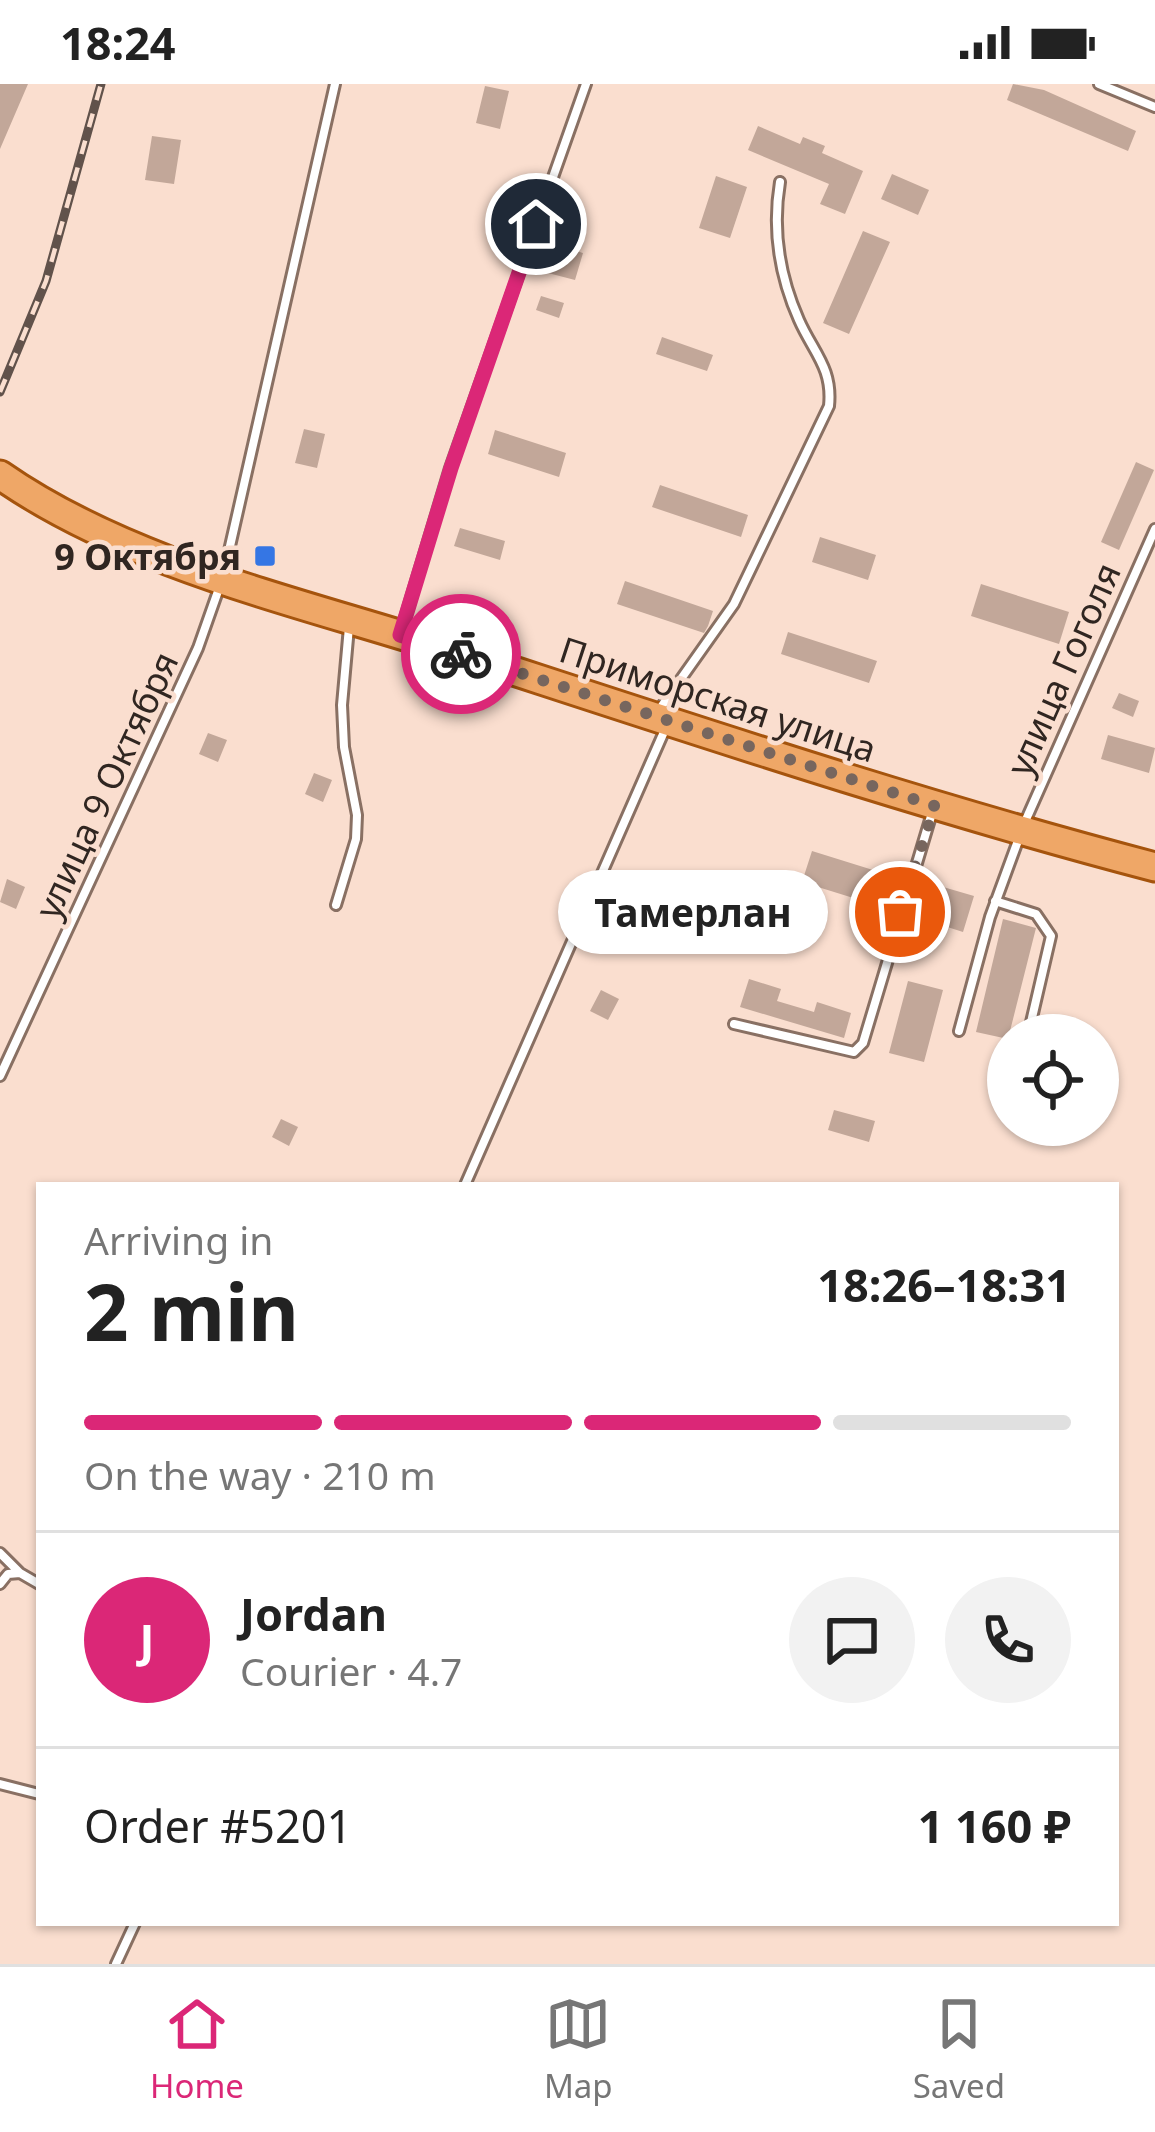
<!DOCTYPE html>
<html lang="en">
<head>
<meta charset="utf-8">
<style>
	:root { --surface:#fff; --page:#f2f2f2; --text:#222; --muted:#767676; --line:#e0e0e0; --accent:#db2777 }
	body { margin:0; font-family:"Noto Sans",sans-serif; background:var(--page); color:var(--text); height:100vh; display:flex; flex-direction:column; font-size:45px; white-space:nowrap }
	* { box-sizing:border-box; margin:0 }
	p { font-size:39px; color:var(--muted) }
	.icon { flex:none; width:66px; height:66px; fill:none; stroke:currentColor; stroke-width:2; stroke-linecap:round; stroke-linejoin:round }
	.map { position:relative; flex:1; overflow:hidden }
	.drawer { position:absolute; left:36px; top:1098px; width:1083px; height:744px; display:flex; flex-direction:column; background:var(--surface); border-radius:0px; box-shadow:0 3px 9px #0004 }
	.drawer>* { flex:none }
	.tools { position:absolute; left:987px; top:930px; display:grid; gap:24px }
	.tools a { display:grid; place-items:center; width:132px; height:132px; border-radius:50%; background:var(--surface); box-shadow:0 3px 9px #0004; font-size:60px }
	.pin { position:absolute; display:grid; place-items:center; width:102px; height:102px; color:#fff; margin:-51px; border:6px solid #fff; border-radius:50%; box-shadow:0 3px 12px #0007 }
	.courier { position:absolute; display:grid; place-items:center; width:120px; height:120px; margin:-60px; border:9px solid #db2777; border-radius:50%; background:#fff; color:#222; box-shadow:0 3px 15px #0007 }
	.bubble { position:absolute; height:84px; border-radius:42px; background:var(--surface); box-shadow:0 3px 9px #0004; font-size:39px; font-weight:700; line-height:84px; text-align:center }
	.overview em { font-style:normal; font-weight:700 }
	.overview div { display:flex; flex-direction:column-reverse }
	.overview { display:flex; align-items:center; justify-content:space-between; height:204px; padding:0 48px }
	h1 { font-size:78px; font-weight:700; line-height:90px }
	.bar { display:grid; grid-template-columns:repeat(4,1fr); gap:18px 12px; align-content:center; height:144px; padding:0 48px }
	.bar i { height:15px; border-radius:9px; background:var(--line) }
	.bar .active { background:var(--accent) }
	.bar p { grid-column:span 4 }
	.line { display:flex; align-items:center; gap:30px; padding:0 48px; border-top:3px solid var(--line) }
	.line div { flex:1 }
	.round { display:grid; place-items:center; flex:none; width:126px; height:126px; border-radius:63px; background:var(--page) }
	.status { display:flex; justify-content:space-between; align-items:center; height:84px; padding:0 60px; background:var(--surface); direction:ltr }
	.status svg { height:33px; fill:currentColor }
	.menu { display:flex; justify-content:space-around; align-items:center; height:168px; border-top:3px solid var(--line); background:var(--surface); font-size:33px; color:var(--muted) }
	.menu a { display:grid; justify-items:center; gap:6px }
	.menu .active { color:var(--accent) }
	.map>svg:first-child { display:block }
</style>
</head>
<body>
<div class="status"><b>18:24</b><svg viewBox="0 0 49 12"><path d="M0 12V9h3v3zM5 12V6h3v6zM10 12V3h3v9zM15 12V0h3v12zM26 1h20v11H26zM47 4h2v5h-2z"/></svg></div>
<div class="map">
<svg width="1155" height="1880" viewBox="0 0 1155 1880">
	<rect width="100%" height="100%" fill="#fadecf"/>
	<path fill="#c2a799" d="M 0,0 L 28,0 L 0,65 Z
		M 1013,0 L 1044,6 L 1136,47 L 1128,67 L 1007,16 Z
		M 485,2 L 509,7 L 500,45 L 476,39 Z
		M 758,42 L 800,60 L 803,53 L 825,62 L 822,69 L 863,87 L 845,130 L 820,120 L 829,100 L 748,66 Z
		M 152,52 L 181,56 L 174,100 L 145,96 Z
		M 892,90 L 929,106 L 918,131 L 881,115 Z
		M 716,92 L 747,103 L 730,154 L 699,144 Z
		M 863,147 L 890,158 L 849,250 L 823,239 Z
		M 556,161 L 583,169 L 575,196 L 548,189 Z
		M 541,212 L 564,219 L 559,234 L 536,226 Z
		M 662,253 L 713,271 L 707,287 L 656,270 Z
		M 304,345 L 325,350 L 317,384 L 295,379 Z
		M 495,346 L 566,369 L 559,393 L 488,370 Z
		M 1136,378 L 1154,386 L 1119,466 L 1101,458 Z
		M 660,401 L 748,431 L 741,453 L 652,423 Z
		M 460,444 L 505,457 L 500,476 L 454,462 Z
		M 820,453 L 876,471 L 868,496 L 812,478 Z
		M 625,497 L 713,527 L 708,542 L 704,549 L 617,520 Z
		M 981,500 L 1069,528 L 1059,560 L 971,532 Z
		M 788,548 L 877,577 L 869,599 L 781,570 Z
		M 1119,609 L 1139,617 L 1133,633 L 1112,624 Z
		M 208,649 L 227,656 L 218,678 L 199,670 Z
		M 1108,651 L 1155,664 L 1149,689 L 1101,675 Z
		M 314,689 L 332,696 L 323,718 L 305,710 Z
		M 812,767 L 889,791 L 879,822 L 802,798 Z
		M 7,795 L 25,803 L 16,825 L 0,818 Z
		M 926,798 L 974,812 L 963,848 L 916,833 Z
		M 1003,835 L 1036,844 L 1008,955 L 976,948 Z
		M 749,895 L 781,905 L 777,917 L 814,928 L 817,918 L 851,929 L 844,954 L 740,923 Z
		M 908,897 L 943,906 L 924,978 L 889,969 Z
		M 601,906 L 619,915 L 608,936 L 590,927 Z
		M 834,1026 L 875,1037 L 869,1058 L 828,1046 Z
		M 281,1035 L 298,1043 L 289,1062 L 272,1053 Z"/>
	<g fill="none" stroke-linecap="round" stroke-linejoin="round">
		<defs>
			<path id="service" d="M 1099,0 L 1155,23
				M 402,544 L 450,384 L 586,0
				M 659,626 L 734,520 L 829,322 C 833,284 813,268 799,236 C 779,191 772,146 780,98
				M 1024,740 L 1155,445
				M 995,817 L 1036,830 L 1051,852 L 1028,951
				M 336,821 L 356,755 L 357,731 L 344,663 L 342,621 L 349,543
				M 734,940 L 854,968 L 863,959 L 932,729
				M 959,947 L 990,833 L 1019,754
				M 0,992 L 198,564 L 223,493 L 335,0
				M 465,1101 L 667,641
				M 0,1469 L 19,1488
				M 0,1500 L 8,1490 L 20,1489 L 39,1500
				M 0,1700 L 39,1710
				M 116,1880 L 135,1839"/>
			<path id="primary" d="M 0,391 C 126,479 295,517 440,563 C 677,640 914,720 1155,783"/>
		</defs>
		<use href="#service" stroke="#897063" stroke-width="14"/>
		<use href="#primary" stroke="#a5540d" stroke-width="33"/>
		<use href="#service" stroke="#fff" stroke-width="8"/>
		<use href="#primary" stroke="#efa767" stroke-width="27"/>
		<defs>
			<path id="rail" d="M 0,308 L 46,197 L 101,0"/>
		</defs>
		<use href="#rail" stroke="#61524b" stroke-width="9"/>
		<use href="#rail" stroke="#fadecf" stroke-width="4.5" stroke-dasharray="14" stroke-linecap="butt"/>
	</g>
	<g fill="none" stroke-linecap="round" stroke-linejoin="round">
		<path stroke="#77665e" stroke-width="12" stroke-dasharray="0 21.6" d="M 461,570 L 935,722 L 900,828"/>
		<path stroke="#db2777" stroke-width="15" d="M 461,570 L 400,551 L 451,384 L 536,140"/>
	</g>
	<rect fill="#3576e4" stroke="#fadecf" stroke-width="4.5" x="253" y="460" width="24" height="24" rx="6"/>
	<g text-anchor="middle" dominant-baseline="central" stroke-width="9" stroke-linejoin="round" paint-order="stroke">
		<g font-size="36" font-weight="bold" fill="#302621" stroke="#fadecf" text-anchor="end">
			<text x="241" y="472">9 Октября</text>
		</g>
		<g font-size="36" fill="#302621" stroke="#fadecf">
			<text transform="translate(1063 585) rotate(-66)">улица Гоголя</text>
			<text transform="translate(718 615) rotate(18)">Приморская улица</text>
			<text transform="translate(106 701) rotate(-65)">улица 9 Октября</text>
		</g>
	</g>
</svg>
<div class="tools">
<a><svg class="icon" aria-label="locate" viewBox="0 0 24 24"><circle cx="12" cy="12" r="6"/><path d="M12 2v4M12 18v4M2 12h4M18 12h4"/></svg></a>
</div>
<div class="pin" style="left:900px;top:828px;background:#ea580c"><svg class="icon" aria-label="bag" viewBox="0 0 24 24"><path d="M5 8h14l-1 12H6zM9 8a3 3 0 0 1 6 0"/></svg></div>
<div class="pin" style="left:536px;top:140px;background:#1f2937"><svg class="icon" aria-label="home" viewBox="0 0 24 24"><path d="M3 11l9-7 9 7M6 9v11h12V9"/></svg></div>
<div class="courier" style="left:461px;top:570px"><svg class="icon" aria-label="bike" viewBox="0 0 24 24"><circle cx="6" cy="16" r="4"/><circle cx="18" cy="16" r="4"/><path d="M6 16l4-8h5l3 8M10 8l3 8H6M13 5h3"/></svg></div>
<div class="bubble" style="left:558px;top:786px;width:270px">Тамерлан</div>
<section class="drawer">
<div class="overview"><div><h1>2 min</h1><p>Arriving in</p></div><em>18:26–18:31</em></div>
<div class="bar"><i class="active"></i><i class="active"></i><i class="active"></i><i></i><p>On the way · 210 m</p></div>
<div class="line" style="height:216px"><b class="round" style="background:var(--accent);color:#fff">J</b><div><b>Jordan</b><p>Courier · 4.7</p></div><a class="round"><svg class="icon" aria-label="chat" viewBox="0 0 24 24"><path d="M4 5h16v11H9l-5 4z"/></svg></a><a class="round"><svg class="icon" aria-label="phone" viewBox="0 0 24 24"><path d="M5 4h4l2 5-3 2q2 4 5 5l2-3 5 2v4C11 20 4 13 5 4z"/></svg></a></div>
<div class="line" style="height:156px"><div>Order #5201</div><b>1 160 ₽</b></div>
</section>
</div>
<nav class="menu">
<a class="active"><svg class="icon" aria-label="home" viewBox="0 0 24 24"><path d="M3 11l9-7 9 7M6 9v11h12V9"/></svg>Home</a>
<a><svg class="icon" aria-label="map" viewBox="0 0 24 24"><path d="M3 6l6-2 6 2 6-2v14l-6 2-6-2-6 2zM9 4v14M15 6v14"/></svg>Map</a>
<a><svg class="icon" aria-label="saved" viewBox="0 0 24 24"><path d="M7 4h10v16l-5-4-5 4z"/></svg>Saved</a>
</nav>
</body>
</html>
